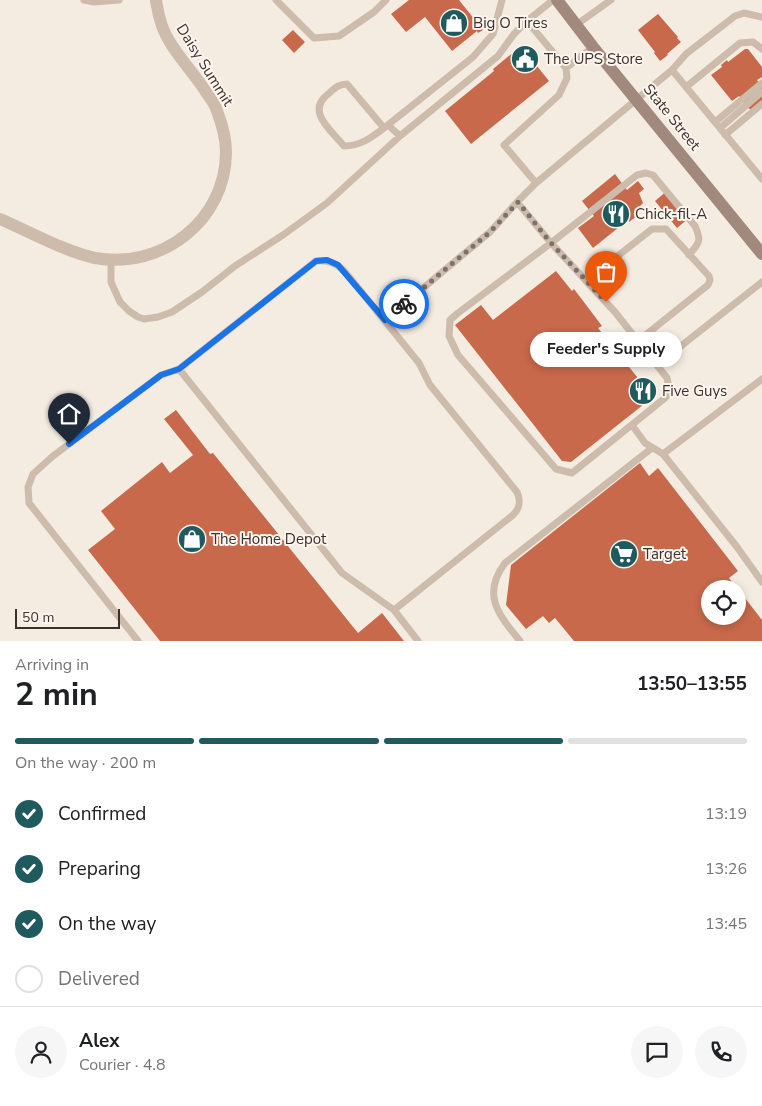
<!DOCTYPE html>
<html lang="en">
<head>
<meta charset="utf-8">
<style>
	:root { --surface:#fff; --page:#f6f6f6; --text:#202124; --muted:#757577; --line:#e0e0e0; --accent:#1f5a5e }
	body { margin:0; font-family:"Nunito Sans",sans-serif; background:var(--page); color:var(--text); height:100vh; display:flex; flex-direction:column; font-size:19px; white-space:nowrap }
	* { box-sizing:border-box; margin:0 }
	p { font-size:16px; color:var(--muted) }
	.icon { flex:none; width:28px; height:28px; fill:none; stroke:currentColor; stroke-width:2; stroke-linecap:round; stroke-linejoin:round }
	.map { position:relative; height:641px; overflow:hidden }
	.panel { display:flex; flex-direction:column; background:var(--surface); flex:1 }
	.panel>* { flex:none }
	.tools { position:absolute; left:701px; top:580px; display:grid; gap:10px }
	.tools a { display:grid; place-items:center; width:45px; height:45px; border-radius:50%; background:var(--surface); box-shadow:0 2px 8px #0003; font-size:25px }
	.scale { position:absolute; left:15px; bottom:12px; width:105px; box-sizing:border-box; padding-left:5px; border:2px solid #3b302b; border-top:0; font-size:14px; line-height:18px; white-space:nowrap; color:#3b302b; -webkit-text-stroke:4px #fbf5ee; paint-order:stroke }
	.pin { position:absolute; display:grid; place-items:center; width:42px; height:42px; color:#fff; margin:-51px -21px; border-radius:50% 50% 50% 0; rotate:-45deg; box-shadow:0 0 5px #0007 }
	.pin .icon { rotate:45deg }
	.courier { position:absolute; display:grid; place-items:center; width:50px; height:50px; margin:-25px; border:4px solid #1a73e8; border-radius:50%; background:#fff; color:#222; box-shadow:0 1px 6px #0007 }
	.bubble { position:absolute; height:35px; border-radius:18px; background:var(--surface); box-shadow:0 2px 8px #0003; font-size:16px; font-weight:700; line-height:35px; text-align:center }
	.summary em { font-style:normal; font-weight:700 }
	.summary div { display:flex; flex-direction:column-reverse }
	.summary { display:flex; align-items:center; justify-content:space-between; height:85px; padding:0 15px }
	h1 { font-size:32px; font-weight:700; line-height:38px }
	.bar { display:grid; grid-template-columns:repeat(4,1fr); gap:8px 5px; align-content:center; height:60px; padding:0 15px }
	.bar i { height:6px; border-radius:4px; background:var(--line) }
	.bar .on { background:var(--accent) }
	.bar p { grid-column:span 4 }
	.line { display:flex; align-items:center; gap:12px; padding:0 15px; border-top:1px solid var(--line) }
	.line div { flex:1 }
	.round { display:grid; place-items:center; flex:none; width:52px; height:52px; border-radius:26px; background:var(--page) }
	ol { padding:0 15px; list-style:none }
	li { display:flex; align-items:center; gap:15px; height:55px }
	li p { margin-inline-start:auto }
	li .icon { padding:5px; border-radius:50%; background:var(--accent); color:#fff; stroke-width:4 }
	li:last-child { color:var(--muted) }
	li i { width:28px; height:28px; border:2px solid var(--line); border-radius:50% }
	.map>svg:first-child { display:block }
</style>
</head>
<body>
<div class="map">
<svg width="762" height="641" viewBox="0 0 762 641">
	<rect width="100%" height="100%" fill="#f4ebe1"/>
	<path fill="#c8694b" d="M 409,0 L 459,0 L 483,30 L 478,33 L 477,31 L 452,51 L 425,17 L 406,32 L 391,14 Z
		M 658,14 L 678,37 L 677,38 L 681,42 L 667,54 L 668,55 L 660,61 L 654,53 L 655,52 L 638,30 Z
		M 293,30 L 305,42 L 294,53 L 282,40 Z
		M 521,46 L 549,81 L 471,144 L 445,111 L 494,71 L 493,69 Z
		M 745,49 L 748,49 L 762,67 L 762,77 L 757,80 L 762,87 L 762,104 L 752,112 L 739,96 L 732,101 L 711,75 L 722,67 L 721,65 L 727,60 L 728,62 Z
		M 615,174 L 627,190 L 638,181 L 644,189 L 639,193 L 643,203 L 634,212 L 637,216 L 629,222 L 628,220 L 593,248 L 578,228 L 594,216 L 582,201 Z
		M 668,190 L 689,218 L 677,228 L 655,201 Z
		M 556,271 L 572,291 L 574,289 L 602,326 L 598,328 L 653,397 L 571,462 L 562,461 L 455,325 L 481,305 L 493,320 Z
		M 176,410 L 210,454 L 213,453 L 358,633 L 382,613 L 404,641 L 160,641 L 88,550 L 115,529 L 101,511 L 162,462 L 170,473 L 193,455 L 164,419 Z
		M 640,463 L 649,476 L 658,468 L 738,571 L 729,578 L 737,589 L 710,589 L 710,616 L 738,616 L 738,589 L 762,620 L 762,641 L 574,641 L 555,618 L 549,623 L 543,616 L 526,629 L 506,605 L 511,565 Z"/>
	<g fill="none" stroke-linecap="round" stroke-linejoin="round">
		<path stroke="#cdbbac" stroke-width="7" d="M 84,0 L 94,2 L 119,0
			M 276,0 L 314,38 L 339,36 L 374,12 L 386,0
			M 576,25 L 611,0
			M 566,68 L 593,47
			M 672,70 L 762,179
			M 686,87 L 740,43 L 753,42 L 762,49
			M 715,122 L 762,83
			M 388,125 L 400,136
			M 384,128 L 347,84 C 338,84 334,89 327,95 C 306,112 332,131 344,146 C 360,146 371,138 384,128 L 473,57 L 493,34 L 502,0
			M 720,128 L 762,92
			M 725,135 L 762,104
			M 536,183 L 504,145 L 559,95 L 567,78 L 566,68 L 527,21 L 553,0
			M 689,255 C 699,243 702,241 695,226 L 653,175 L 646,173 L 637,175 L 551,243 L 458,313 L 450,320 L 449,336 L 458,355 L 556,469 L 572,473 L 665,398 L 670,392 L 667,378 L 615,312 L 551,243 L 517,202 L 536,183 L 672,70 L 686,54 L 735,16 L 744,13 L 762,17
			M 111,259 L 111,282 L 120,302 L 129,311 L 138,317 L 144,319 L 158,317 L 172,312 L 202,292 L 235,266 L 283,235 L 327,203 L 400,136 L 498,56 L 514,34 L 527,21
			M 586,281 L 652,229 L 666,229 L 709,276 L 710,280 L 708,285 L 638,341
			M 385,320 L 490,232 L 517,202
			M 657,365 L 762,282
			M 179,369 L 342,573 L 394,610 L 418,641
			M 762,379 L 663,454 L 737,547 L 762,582
			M 632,425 L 645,443 L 663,454
			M 138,641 L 29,503 L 28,487 L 33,474 L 53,456 L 161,375 L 179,369 L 316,261 C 329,260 337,263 346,273 L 419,363 L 430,385 L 517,492 C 521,501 520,508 513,515 L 394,610
			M 520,641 C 499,615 481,595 505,563 L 652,448"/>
		<path stroke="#cdbbac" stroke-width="12" d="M 0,219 C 28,231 66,252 95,258 C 161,270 226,221 226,152 C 226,138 222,124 217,111 C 215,103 208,96 204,89 C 189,66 166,45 160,19 C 158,13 157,6 156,0"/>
		<path stroke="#a18a7d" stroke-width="12" d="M 557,0 L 593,47 L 762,254"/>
	</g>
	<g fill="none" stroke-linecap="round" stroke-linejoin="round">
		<path stroke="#7c716b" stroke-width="5" stroke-dasharray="0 9" d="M 404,304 L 490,232 L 518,202 L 551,243 L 606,302"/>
		<path stroke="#1a73e8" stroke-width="6" d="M 69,444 L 161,375 L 179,369 L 316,261 L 327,260 L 338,265 L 385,320 L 404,304"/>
	</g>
	<defs>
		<symbol id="shop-disc" viewBox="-11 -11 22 22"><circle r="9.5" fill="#1f5a5e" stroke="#fbf5ee"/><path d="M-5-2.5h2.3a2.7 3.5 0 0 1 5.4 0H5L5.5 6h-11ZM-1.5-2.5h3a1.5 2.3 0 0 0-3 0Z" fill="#fff"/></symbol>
		<symbol id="civic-disc" viewBox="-11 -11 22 22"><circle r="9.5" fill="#1f5a5e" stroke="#fbf5ee"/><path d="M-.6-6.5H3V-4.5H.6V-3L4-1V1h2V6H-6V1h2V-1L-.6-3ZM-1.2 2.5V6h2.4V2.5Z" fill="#fff"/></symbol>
		<symbol id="restaurant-disc" viewBox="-11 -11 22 22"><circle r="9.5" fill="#1f5a5e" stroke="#fbf5ee"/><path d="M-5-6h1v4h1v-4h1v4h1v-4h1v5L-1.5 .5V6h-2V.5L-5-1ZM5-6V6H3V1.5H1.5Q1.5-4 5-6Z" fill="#fff"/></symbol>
		<symbol id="supermarket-disc" viewBox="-11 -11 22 22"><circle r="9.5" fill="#1f5a5e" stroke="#fbf5ee"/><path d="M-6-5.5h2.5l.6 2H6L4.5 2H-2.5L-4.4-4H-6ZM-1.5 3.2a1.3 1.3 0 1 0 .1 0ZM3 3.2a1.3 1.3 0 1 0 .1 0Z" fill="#fff"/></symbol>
	</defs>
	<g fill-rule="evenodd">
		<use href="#shop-disc" x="438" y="7" width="32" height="32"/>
		<use href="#civic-disc" x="509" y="43" width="32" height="32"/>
		<use href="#restaurant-disc" x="600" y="198" width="32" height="32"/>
		<use href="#restaurant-disc" x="627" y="375" width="32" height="32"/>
		<use href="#shop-disc" x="176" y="523" width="32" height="32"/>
		<use href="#supermarket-disc" x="608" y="538" width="32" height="32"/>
	</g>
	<g text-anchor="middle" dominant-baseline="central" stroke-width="4" stroke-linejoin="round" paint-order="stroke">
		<g font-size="15" fill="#3b302b" stroke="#fbf5ee" text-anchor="start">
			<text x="473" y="23">Big O Tires</text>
			<text x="544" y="59">The UPS Store</text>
			<text x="635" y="214">Chick-fil-A</text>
			<text x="662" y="391">Five Guys</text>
			<text x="211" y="539">The Home Depot</text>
			<text x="643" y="554">Target</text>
		</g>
		<g font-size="15" fill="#3b302b" stroke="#fbf5ee">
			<text transform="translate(205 65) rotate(58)">Daisy Summit</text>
			<text transform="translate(672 117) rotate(51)">State Street</text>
		</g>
	</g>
</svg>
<div class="tools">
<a><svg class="icon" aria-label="locate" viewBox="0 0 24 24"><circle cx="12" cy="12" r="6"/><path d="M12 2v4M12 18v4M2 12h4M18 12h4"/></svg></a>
</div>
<div class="scale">50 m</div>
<div class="pin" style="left:606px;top:302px;background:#ea580c"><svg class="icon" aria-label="bag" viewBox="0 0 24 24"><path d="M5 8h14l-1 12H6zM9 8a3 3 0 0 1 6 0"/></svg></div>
<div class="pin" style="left:69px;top:444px;background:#1f2937"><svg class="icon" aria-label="home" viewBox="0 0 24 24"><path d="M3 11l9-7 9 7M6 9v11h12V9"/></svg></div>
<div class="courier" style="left:404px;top:304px"><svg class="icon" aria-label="bike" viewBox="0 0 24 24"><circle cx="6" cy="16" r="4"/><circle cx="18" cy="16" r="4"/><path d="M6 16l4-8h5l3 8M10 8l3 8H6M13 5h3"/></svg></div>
<div class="bubble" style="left:530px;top:332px;width:152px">Feeder's Supply</div>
</div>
<section class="panel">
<div class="summary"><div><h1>2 min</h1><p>Arriving in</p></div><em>13:50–13:55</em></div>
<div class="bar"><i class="on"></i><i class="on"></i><i class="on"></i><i></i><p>On the way · 200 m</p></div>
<ol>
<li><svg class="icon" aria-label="check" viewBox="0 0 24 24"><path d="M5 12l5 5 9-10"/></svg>Confirmed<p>13:19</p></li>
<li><svg class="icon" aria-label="check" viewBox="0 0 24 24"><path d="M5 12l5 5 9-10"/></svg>Preparing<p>13:26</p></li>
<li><svg class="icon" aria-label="check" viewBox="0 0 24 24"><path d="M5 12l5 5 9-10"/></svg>On the way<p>13:45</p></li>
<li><i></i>Delivered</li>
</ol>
<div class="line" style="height:90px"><a class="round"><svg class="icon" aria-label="person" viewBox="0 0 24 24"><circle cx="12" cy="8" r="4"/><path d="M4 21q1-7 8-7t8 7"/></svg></a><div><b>Alex</b><p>Courier · 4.8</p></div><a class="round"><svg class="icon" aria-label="chat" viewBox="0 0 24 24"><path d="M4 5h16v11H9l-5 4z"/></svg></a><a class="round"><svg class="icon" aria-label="phone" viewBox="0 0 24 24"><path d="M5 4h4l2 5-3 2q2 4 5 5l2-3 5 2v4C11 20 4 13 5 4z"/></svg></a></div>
</section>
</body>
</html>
